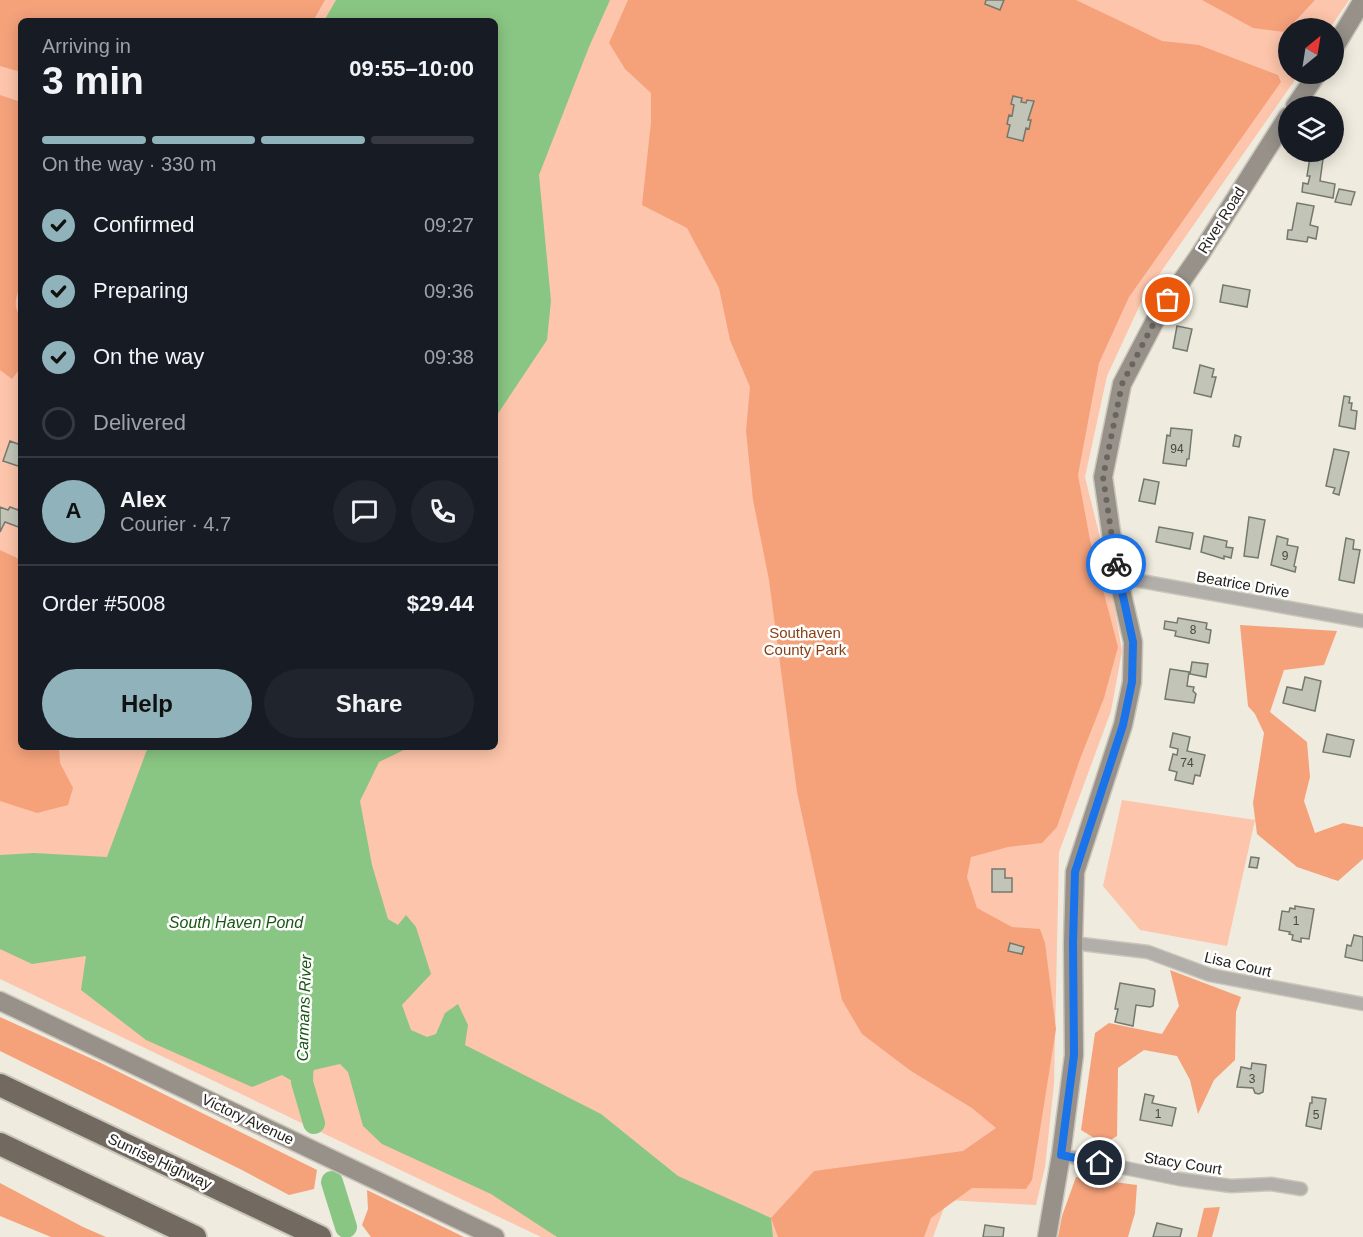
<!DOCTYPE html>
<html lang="en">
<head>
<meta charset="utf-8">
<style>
	:root { --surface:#171b24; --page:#20242c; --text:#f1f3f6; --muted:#9ea1a6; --line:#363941; --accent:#90b2ba }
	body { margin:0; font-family:Arial,sans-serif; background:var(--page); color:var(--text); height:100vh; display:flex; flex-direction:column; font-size:22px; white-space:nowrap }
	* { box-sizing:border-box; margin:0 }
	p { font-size:20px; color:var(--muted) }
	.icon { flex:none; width:33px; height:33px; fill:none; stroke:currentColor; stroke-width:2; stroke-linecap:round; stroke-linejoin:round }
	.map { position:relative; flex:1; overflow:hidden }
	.sheet { position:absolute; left:18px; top:18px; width:480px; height:732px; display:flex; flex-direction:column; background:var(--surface); border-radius:9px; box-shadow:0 3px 15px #0003 }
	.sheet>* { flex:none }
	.needle { width:39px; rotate:30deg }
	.fabs { position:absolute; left:1278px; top:18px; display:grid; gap:12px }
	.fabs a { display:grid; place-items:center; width:66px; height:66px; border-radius:50%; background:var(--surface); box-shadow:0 3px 15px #0003; font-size:30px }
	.pin { position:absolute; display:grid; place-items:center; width:51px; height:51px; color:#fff; margin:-26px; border:3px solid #fff; border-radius:50%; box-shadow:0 2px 6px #0007 }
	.courier { position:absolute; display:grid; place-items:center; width:60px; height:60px; margin:-30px; border:4px solid #1a73e8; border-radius:50%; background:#fff; color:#222; box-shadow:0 2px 8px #0007 }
	.overview em { font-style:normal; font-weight:800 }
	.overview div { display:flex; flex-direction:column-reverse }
	.overview { display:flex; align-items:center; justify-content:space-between; height:102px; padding:0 24px }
	h1 { font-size:39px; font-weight:800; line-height:45px }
	.bar { display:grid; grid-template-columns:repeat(4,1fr); gap:9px 6px; align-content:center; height:72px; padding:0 24px }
	.bar i { height:8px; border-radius:4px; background:var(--line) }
	.bar .active { background:var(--accent) }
	.bar p { grid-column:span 4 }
	.line { display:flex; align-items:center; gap:15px; padding:0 24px; border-top:2px solid var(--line) }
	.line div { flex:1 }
	.round { display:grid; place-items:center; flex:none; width:63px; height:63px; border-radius:32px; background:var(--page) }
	ol { padding:0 24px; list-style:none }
	li { display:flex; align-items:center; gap:18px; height:66px }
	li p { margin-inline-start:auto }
	li .icon { padding:6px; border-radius:50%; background:var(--accent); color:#111; stroke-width:4 }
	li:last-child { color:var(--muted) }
	li i { width:33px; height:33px; border:3px solid var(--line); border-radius:50% }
	.primary-button { display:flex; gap:12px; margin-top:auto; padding:12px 24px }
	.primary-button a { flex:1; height:69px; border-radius:36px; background:var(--accent); color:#111; font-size:24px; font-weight:800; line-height:69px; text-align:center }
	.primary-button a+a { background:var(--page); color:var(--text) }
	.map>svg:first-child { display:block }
</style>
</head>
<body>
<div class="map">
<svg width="1363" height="1237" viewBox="0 0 1363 1237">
	<rect width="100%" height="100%" fill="#efebde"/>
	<path fill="#fdc5ab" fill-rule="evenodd" d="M 0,0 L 1349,0 L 1330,28 L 1288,28 L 1288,74 L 1299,74 L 1144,296 L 1107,376 L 1085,477 L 1108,570 L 1122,651 L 1111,711 L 1059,852 L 1054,1084 L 1045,1167 L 1036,1205 L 947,1200 L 933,1237 L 541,1237 L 0,979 ZM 21,21 L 495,21 L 495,747 L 21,747 Z
		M 1122,800 L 1255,820 L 1227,946 L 1140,930 L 1103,886 Z"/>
	<path fill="#f5a27b" d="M 0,0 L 325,0 L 313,21 L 21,21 L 21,72 L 0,66 Z
		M 628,0 L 1076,0 L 1162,41 L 1199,45 L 1278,75 L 1281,82 L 1129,297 L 1099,363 L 1078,475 L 1090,540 L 1118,647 L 1104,698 L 1080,759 L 1057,827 L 1042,843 L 1008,847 L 971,857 L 967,877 L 977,908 L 1012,927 L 1040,929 L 1045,943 L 1056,1029 L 1032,1180 L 1026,1189 L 972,1188 L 931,1218 L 924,1237 L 778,1237 L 771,1218 L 814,1171 L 963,1151 L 996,1128 L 972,1108 L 911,1071 L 862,1034 L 842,1000 L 797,792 L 769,580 L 753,500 L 746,431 L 750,387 L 730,340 L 719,288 L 687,228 L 642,205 L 651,122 L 651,93 L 625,69 L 609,43 Z
		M 1202,0 L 1315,0 L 1285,32 L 1253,28 Z
		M 0,95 L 21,102 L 21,285 C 16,295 12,308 21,316 L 21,367 L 12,379 L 0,370 Z
		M 0,550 L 21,560 L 21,747 L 59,747 L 60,763 L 73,788 L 68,805 L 37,813 L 0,801 Z
		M 1240,625 L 1337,631 L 1324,665 L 1284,670 L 1270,712 L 1307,742 L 1310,777 L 1304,801 L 1315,833 L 1343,823 L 1363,827 L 1363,859 L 1338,881 L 1297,867 L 1257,834 L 1253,803 L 1264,733 L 1255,714 L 1248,706 Z
		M 1170,970 L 1241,997 L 1236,1012 L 1235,1060 L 1214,1080 L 1198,1114 L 1190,1080 L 1177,1056 L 1144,1050 L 1118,1068 L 1117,1136 L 1104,1144 L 1081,1130 L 1095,1033 L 1109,1023 L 1162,1034 L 1179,1006 Z
		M 0,1017 L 101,1063 L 317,1170 L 314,1189 L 289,1195 L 242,1170 L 0,1051 Z
		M 1076,1177 L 1137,1185 L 1135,1213 L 1128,1237 L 1058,1237 L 1062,1216 Z
		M 0,1183 L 83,1227 L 106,1237 L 51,1237 L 0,1216 Z
		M 367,1190 L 464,1237 L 371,1237 L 362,1225 L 368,1209 Z
		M 1220,1207 L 1212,1237 L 1197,1237 L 1204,1208 Z"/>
	<path fill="#8ac683" d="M 336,0 L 610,0 L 589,47 L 539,175 L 551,301 L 547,340 L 495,418 L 495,21 L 324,21 Z
		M 148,747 L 410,747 L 379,762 L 360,801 L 372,865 L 388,919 L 398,925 L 406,915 L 416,927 L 431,974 L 402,1005 L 411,1030 L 427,1037 L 436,1034 L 445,1013 L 458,1004 L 468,1025 L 465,1045 L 601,1114 L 678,1176 L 771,1218 L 773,1237 L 557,1237 L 491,1194 L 382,1144 L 363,1126 L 348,1072 L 340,1064 L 314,1070 L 310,1076 L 311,1079 L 293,1085 L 292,1081 L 282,1075 L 252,1087 L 146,1040 L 81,990 L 86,956 L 32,964 L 0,949 L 0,855 L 34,853 L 107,857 Z"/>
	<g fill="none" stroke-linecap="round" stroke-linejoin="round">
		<path stroke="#8ac683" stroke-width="22" d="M 303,1051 L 302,1082 L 314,1123
			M 332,1182 L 346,1227"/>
	</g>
	<path fill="#c1c4b7" stroke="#75786d" stroke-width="1.5" d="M 986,0 L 1004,0 L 1000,10 L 985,4 Z
		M 1013,96 L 1022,98 L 1021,102 L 1026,103 L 1027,100 L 1034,101 L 1028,120 L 1031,120 L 1029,129 L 1026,128 L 1023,141 L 1007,137 L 1010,125 L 1007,124 L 1009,115 L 1012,116 L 1014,105 L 1011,104 Z
		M 1310,157 L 1323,159 L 1320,181 L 1335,184 L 1333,198 L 1302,192 L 1303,183 L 1308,184 L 1310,176 L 1307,176 Z
		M 1339,189 L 1355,192 L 1351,205 L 1335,202 Z
		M 1297,203 L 1314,206 L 1310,225 L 1318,227 L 1316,239 L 1308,237 L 1307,242 L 1287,239 L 1288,230 L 1292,230 Z
		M 1223,285 L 1250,290 L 1247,307 L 1220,302 Z
		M 1177,326 L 1192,329 L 1187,351 L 1173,348 Z
		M 1200,365 L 1214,369 L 1212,377 L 1216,377 L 1211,397 L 1194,393 Z
		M 1344,396 L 1350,397 L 1349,403 L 1352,403 L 1351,410 L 1357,411 L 1355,429 L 1339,426 Z
		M 1171,428 L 1192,430 L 1189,459 L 1187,459 L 1186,466 L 1163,463 L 1167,435 L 1170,436 Z
		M 1235,435 L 1241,437 L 1239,447 L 1233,446 Z
		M 20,440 L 21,440 L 21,467 L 3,461 L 10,441 L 18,444 Z
		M 1334,449 L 1349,452 L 1339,495 L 1333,493 L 1335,488 L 1326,486 Z
		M 1144,479 L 1159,482 L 1155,504 L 1139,501 Z
		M 21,502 L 21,528 L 5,522 L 0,532 L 0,507 L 8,510 L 10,507 L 18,510 Z
		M 1249,517 L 1265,520 L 1258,558 L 1244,556 Z
		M 1159,527 L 1193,533 L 1190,549 L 1156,542 Z
		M 1204,536 L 1227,541 L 1226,547 L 1233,548 L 1231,558 L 1224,556 L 1224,559 L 1201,552 Z
		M 1277,536 L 1288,539 L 1287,545 L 1298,547 L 1294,566 L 1296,567 L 1295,572 L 1271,565 Z
		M 1346,538 L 1354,540 L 1353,549 L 1360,550 L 1354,583 L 1339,580 Z
		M 1178,618 L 1207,623 L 1206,629 L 1211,630 L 1209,643 L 1175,636 L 1176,631 L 1164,629 L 1165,621 L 1177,623 Z
		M 1192,662 L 1208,664 L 1206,677 L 1190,674 Z
		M 1170,669 L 1189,672 L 1187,686 L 1194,687 L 1193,691 L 1196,694 L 1194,703 L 1165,699 Z
		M 1305,677 L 1321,681 L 1315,711 L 1283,703 L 1287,687 L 1302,690 Z
		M 1173,733 L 1190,737 L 1187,751 L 1205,755 L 1200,776 L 1195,775 L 1193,784 L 1175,780 L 1177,772 L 1169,770 L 1173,754 L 1177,755 L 1178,749 L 1170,747 Z
		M 1327,734 L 1354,740 L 1350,757 L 1323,752 Z
		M 1251,857 L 1259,858 L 1257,868 L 1249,867 Z
		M 992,869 L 1005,869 L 1005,878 L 1012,878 L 1012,892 L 992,892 Z
		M 1295,906 L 1314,909 L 1309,939 L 1301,938 L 1301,942 L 1292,940 L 1293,935 L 1289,934 L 1290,932 L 1279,930 L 1282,911 L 1289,912 L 1290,908 L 1295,909 Z
		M 1354,935 L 1363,937 L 1363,961 L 1345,957 L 1347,945 L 1351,946 Z
		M 1010,943 L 1024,947 L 1022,954 L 1008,951 Z
		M 1120,983 L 1154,989 L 1155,991 L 1153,1006 L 1150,1007 L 1136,1005 L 1133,1026 L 1115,1022 L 1118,1009 L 1115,1009 Z
		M 1252,1063 L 1266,1065 L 1263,1092 L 1259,1094 L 1255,1093 L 1253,1088 L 1237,1087 L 1241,1067 L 1251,1069 Z
		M 1145,1094 L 1154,1096 L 1152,1103 L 1176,1108 L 1172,1126 L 1140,1120 Z
		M 1312,1097 L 1326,1099 L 1321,1129 L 1306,1126 L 1310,1103 L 1312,1103 Z
		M 1157,1223 L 1182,1229 L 1180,1237 L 1153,1237 Z
		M 985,1225 L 1004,1228 L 1003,1237 L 983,1237 Z"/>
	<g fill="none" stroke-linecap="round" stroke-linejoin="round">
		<defs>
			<path id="street" d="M 1118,577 L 1363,621
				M 1073,943 L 1148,952 L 1210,975 L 1363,1004
				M 1061,1155 L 1179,1179 L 1231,1186 L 1271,1184 L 1301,1189"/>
			<path id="secondary" d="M 1334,48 L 1363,0
				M 1295,106 L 1317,74
				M 0,1001 L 495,1237
				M 1047,1237 L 1061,1155 L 1074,1055 L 1073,943 L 1075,872 L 1123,725 L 1132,682 L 1133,642 L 1117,573 L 1103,477 L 1122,384 L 1158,315 L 1201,253 L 1288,116"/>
			<path id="highway" d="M 0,1085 L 320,1237
				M 0,1144 L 195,1237"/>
		</defs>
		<use href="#street" stroke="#cac6bb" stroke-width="15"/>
		<use href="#secondary" stroke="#cac6bb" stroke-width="21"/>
		<use href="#highway" stroke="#cac6bb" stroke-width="26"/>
		<use href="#street" stroke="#b2aeaa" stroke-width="12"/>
		<use href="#secondary" stroke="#97918a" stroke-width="18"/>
		<use href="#highway" stroke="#726960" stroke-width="22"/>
	</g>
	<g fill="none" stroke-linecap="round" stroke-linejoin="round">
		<path stroke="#68665f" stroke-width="6" stroke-dasharray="0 10.8" d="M 1116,564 L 1103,477 L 1122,384 L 1158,315 L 1168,300"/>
		<path stroke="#1a73e8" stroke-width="8" d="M 1100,1163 L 1061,1155 L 1074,1055 L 1073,943 L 1075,872 L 1123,725 L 1132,682 L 1133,642 L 1116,564"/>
	</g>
	<g text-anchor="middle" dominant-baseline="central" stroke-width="5" stroke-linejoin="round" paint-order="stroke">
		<g font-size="12" fill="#484841">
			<text x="1177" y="449">94</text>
			<text x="1285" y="556">9</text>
			<text x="1193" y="630">8</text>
			<text x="1187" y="763">74</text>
			<text x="1296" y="921">1</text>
			<text x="1252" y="1079">3</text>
			<text x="1158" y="1114">1</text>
			<text x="1316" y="1115">5</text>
		</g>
		<g font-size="15" fill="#201e1a" stroke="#fff">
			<text transform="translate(1221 220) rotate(-58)">River Road</text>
			<text transform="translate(1243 584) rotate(10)">Beatrice Drive</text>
			<text transform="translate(1238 964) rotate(13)">Lisa Court</text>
			<text transform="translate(248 1119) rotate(25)">Victory Avenue</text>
			<text transform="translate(160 1161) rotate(25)">Sunrise Highway</text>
			<text transform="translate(1183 1163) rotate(9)">Stacy Court</text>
		</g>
		<g font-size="15" fill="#883f16" stroke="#fff">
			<text x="805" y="632">Southaven<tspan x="805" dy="17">County Park</tspan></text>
		</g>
		<g font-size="16" font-style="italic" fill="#1a5515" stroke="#fff">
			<text x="236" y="922">South Haven Pond</text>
			<text transform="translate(304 1008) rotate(-88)">Carmans River</text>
		</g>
	</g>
</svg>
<div class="fabs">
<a><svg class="needle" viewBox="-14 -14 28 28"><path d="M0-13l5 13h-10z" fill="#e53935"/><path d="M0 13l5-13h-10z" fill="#9ea1a6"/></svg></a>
<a><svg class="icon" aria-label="layers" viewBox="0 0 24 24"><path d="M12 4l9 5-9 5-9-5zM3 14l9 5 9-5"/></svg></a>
</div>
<div class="pin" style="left:1168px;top:300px;background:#ea580c"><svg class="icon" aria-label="bag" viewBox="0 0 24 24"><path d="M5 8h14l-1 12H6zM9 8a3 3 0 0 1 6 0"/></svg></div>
<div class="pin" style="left:1100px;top:1163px;background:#1f2937"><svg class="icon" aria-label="home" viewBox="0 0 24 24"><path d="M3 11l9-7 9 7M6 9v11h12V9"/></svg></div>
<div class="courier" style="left:1116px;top:564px"><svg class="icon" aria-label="bike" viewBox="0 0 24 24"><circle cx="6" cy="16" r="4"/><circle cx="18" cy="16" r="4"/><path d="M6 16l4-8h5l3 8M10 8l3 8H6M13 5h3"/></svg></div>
<section class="sheet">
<div class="overview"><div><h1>3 min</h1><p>Arriving in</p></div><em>09:55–10:00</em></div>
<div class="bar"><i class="active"></i><i class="active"></i><i class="active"></i><i></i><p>On the way · 330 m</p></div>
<ol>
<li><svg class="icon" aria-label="check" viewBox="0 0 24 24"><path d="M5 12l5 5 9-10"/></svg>Confirmed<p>09:27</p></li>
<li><svg class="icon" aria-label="check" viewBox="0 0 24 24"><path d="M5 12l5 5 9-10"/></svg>Preparing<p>09:36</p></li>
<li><svg class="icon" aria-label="check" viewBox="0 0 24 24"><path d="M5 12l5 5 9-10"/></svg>On the way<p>09:38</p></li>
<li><i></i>Delivered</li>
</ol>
<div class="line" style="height:108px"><b class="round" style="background:var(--accent);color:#111">A</b><div><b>Alex</b><p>Courier · 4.7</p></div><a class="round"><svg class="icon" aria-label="chat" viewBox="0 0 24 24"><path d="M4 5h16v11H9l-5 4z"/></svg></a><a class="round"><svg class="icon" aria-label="phone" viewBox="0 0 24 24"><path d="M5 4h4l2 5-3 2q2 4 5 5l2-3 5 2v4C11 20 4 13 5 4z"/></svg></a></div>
<div class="line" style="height:78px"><div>Order #5008</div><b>$29.44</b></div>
<div class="primary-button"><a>Help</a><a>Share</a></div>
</section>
</div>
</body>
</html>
